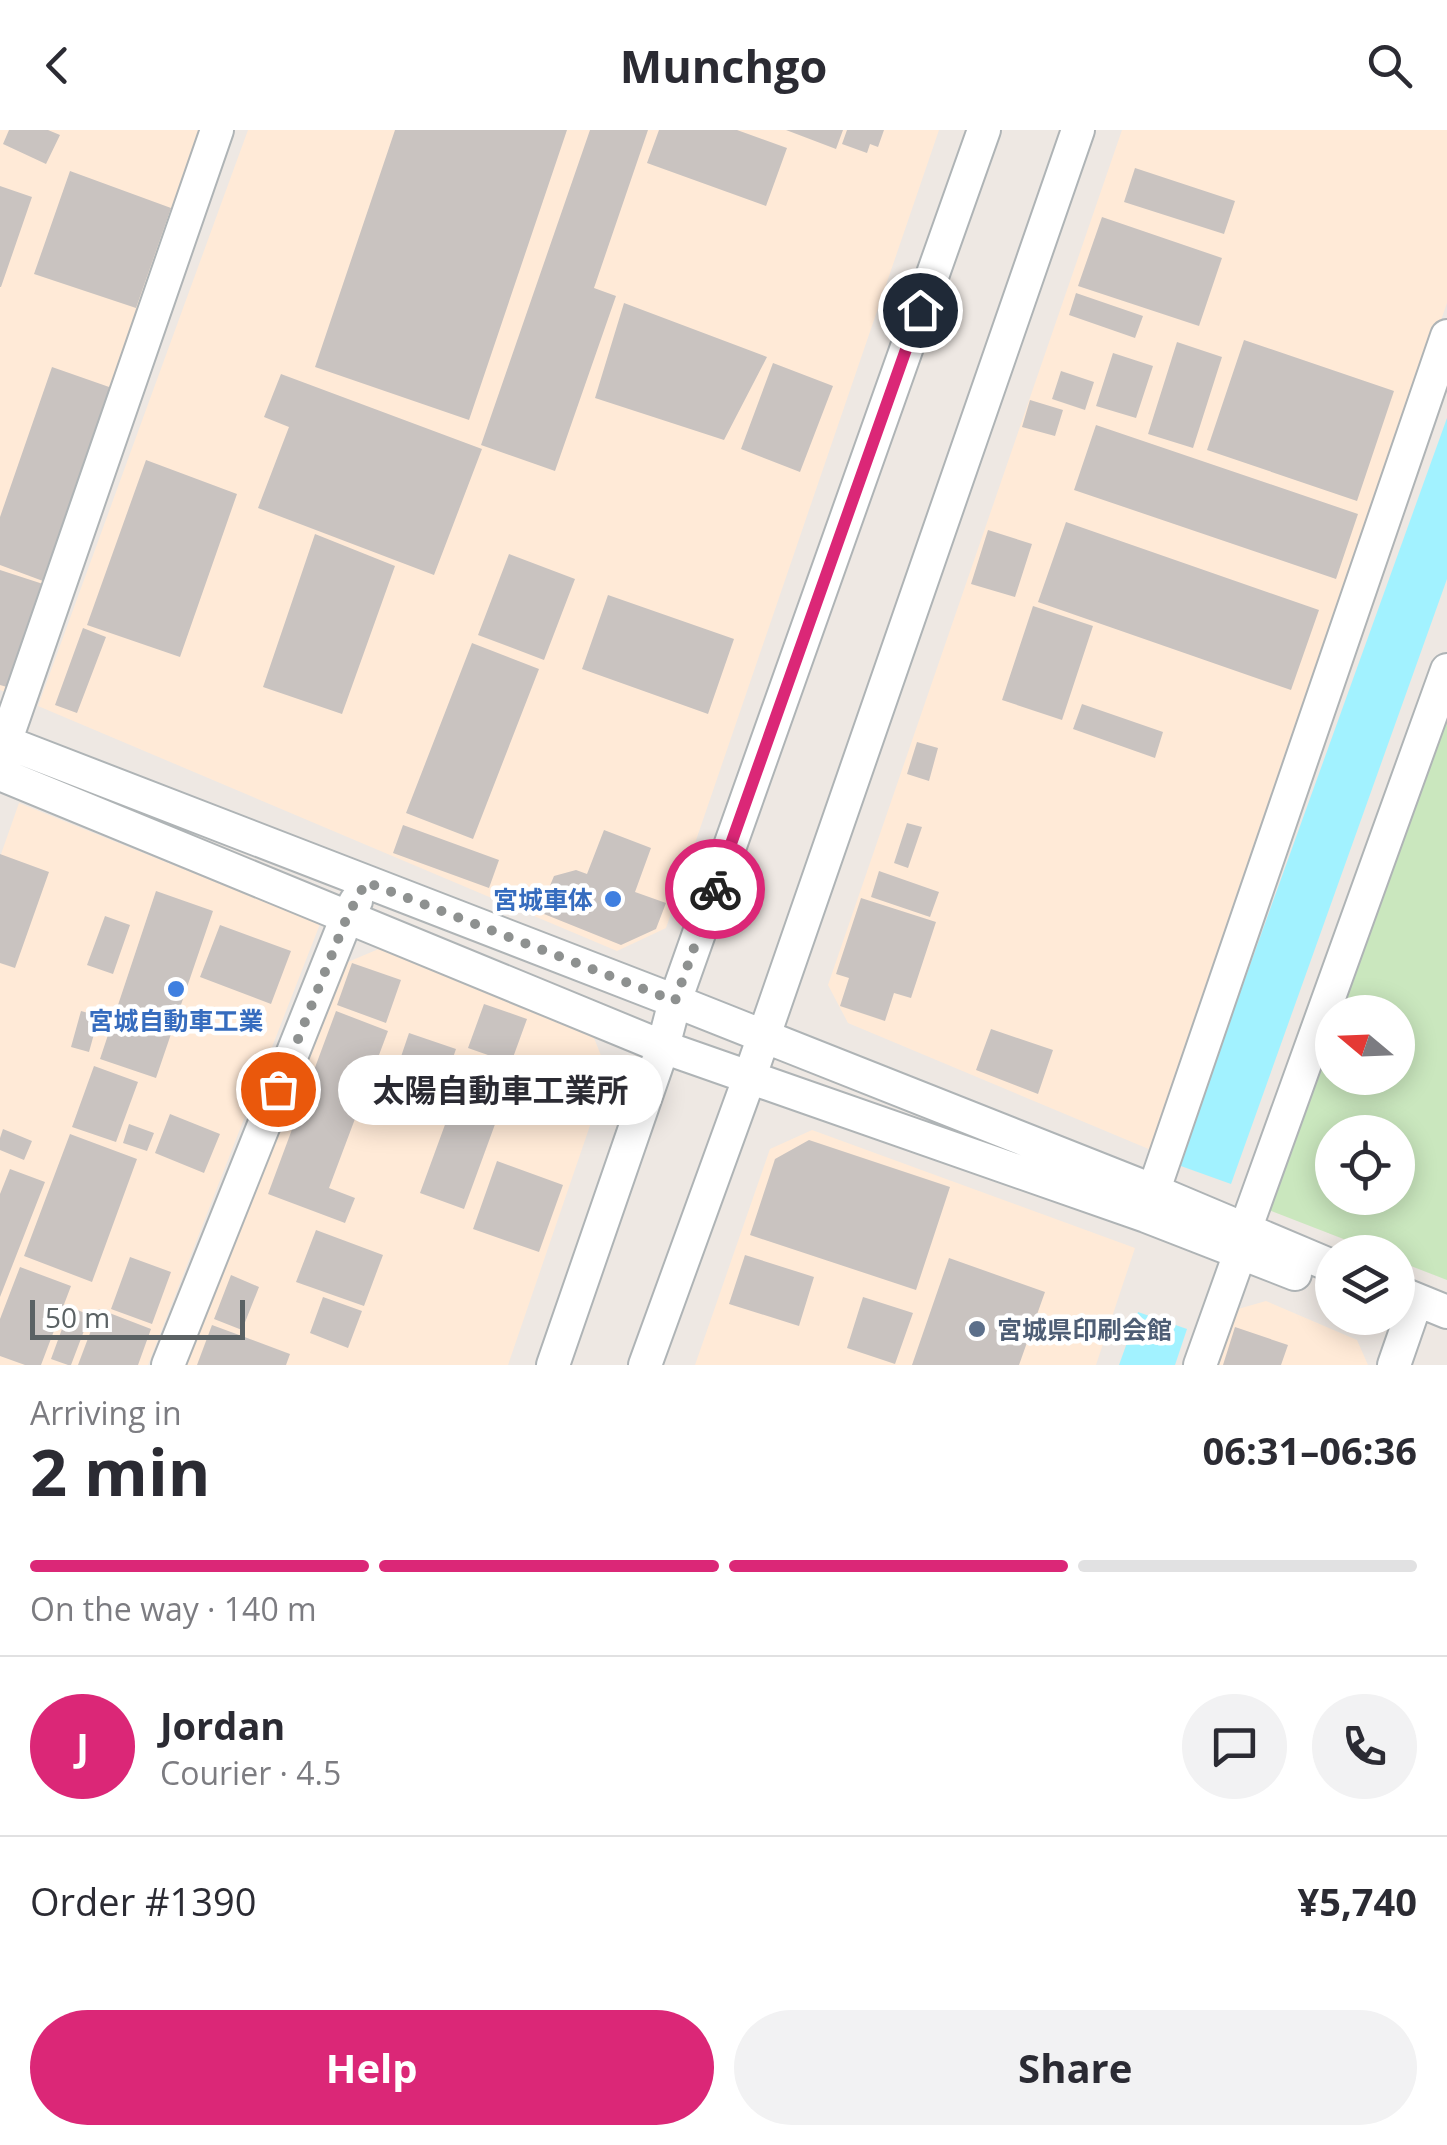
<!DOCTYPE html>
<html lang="en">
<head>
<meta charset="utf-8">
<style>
	:root { --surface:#fff; --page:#f2f2f3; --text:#2b2b33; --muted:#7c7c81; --line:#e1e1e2; --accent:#db2777 }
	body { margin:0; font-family:"Open Sans","Noto Sans JP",sans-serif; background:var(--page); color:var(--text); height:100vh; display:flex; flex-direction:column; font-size:38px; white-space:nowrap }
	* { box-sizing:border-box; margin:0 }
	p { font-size:32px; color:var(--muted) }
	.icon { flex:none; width:55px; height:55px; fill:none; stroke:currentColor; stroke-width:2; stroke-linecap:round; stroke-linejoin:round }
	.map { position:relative; height:1235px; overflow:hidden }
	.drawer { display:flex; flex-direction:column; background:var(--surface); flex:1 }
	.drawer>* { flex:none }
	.needle { width:65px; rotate:289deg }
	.tools { position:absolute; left:1315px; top:865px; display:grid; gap:20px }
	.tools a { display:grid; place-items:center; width:100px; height:100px; border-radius:50%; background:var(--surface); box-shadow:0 5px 25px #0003; font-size:50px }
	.scale { position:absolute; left:30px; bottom:25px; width:215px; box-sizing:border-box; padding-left:10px; border:5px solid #5b6264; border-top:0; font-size:28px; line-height:35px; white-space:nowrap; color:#5b6264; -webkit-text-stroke:8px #fff; paint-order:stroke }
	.pin { position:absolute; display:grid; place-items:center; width:85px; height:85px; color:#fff; margin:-42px; border:5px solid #fff; border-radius:50%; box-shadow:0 2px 10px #0007 }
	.courier { position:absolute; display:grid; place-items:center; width:100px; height:100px; margin:-50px; border:8px solid #db2777; border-radius:50%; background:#fff; color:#222; box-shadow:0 2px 12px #0007 }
	.bubble { position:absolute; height:70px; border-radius:35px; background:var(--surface); box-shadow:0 5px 25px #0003; font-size:32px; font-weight:700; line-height:70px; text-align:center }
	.overview em { font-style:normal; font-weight:700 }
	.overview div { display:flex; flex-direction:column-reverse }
	.overview { display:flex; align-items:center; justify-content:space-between; height:170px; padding:0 30px }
	h1 { font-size:65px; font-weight:700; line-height:75px }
	.bar { display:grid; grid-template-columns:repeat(4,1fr); gap:15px 10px; align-content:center; height:120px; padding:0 30px }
	.bar i { height:12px; border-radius:8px; background:var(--line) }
	.bar .current { background:var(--accent) }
	.bar p { grid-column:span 4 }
	.line { display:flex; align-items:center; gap:25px; padding:0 30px; border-top:2px solid var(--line) }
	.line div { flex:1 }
	.round { display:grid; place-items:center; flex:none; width:105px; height:105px; border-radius:52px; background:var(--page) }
	.action { display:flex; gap:20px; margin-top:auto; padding:20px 30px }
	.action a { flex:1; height:115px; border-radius:60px; background:var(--accent); color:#fff; font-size:40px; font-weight:700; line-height:115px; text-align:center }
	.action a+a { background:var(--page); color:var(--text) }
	header { display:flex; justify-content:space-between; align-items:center; height:130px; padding:0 30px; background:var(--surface); font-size:45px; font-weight:700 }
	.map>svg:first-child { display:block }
</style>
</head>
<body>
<header><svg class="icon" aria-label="back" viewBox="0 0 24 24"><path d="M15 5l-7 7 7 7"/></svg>Munchgo<svg class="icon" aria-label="search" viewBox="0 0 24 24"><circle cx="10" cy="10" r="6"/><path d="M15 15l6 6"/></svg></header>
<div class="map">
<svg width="1447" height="1235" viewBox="0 0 1447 1235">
	<rect width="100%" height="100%" fill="#eee8e3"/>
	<path fill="#ffead7" d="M 0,0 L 210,0 L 12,565 L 0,560 Z
		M 248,0 L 939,0 L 666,798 L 617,821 L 38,576 Z
		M 1122,0 L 1447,0 L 1447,173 L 1151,1020 L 848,893 L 828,855 Z
		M 19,673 L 320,794 L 148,1235 L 0,1235 L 0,727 Z
		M 381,818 L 592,903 L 608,943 L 508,1235 L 185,1235 L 343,834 Z
		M 812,1000 L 1135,1118 L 1096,1235 L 695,1235 L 770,1019 Z
		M 1266,1171 L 1357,1210 L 1368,1235 L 1218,1235 L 1238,1179 Z"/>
	<path fill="#cae7be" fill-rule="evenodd" d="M 1447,583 L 1447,1150 L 1398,1131 L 1398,1122 L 1377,1122 L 1269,1080 L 1332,903 L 1332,948 L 1398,948 L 1398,882 L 1340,882 ZM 1332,1002 L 1398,1002 L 1398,1068 L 1332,1068 Z"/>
	<path fill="#a2f2ff" d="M 1447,288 L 1447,449 L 1231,1054 L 1178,1035 Z
		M 1138,1182 L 1187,1199 L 1175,1235 L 1119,1235 Z"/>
	<path fill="#c9c3c0" d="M 9,0 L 48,0 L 60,5 L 46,34 L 3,14 Z
		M 395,0 L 567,0 L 469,290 L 315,237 Z
		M 590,0 L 648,0 L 594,158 L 616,166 L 555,341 L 481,315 Z
		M 659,0 L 737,0 L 787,18 L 766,76 L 647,33 Z
		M 786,0 L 843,0 L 836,19 Z
		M 847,0 L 884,0 L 878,17 L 870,14 L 867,23 L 842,14 Z
		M 1135,38 L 1235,71 L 1224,104 L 1124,72 Z
		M 70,41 L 171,78 L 136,178 L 34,144 Z
		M 0,56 L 32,67 L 1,157 L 0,157 Z
		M 1102,87 L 1222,128 L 1199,196 L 1078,156 Z
		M 1076,163 L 1143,186 L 1135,208 L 1069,185 Z
		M 624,173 L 767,227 L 724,310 L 595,268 Z
		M 1244,210 L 1394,261 L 1357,371 L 1207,320 Z
		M 1177,212 L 1222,227 L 1193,318 L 1148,304 Z
		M 1113,223 L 1153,236 L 1136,288 L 1096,276 Z
		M 773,233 L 833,256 L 800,342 L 741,319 Z
		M 52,237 L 112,258 L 43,451 L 0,435 L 0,387 Z
		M 1061,241 L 1094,252 L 1085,280 L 1052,269 Z
		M 281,244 L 482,319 L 434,445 L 258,378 L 289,297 L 264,287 Z
		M 1030,270 L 1063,280 L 1055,306 L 1022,297 Z
		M 1096,295 L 1358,384 L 1336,449 L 1074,360 Z
		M 146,330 L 237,364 L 180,527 L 87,495 Z
		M 1066,392 L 1319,480 L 1291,560 L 1038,472 Z
		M 988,400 L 1032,414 L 1015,467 L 971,454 Z
		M 315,404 L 395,436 L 342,584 L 263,557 Z
		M 509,424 L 575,449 L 544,530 L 478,505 Z
		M 0,440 L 43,454 L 7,557 L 0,555 Z
		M 608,465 L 734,509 L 708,584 L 582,539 Z
		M 1033,476 L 1093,496 L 1062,590 L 1002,570 Z
		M 83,498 L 106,507 L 77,583 L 55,575 Z
		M 472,513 L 539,539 L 473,709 L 406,683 Z
		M 1082,574 L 1163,602 L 1155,628 L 1073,599 Z
		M 917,612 L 938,618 L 929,651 L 907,644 Z
		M 907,693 L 922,697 L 908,738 L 894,733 Z
		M 403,695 L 499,730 L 489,758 L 393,723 Z
		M 604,700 L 651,718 L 635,762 L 666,773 L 656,799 L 621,815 L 539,782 L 554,746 L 576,740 L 587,744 Z
		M 0,724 L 49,742 L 15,838 L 0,833 Z
		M 879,741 L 939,762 L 930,787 L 871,767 Z
		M 156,761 L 213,781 L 156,948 L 100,929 Z
		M 861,768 L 936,792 L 911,868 L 894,863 L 885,891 L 840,876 L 849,848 L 836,844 Z
		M 105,786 L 130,795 L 113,844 L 87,835 Z
		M 220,795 L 291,821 L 271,874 L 200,847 Z
		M 352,833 L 401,850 L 386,893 L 337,875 Z
		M 484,874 L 527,889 L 511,933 L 468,918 Z
		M 81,881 L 99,886 L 89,922 L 71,917 Z
		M 336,881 L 388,901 L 329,1058 L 355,1068 L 345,1093 L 268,1064 Z
		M 991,899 L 1053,920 L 1038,964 L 976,940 Z
		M 409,903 L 456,919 L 431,992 L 384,977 Z
		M 469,929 L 513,945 L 464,1079 L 420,1063 Z
		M 94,936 L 138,952 L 116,1012 L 72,997 Z
		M 170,984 L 220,1004 L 204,1043 L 155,1023 Z
		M 129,994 L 154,1003 L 147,1021 L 123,1013 Z
		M 3,999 L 32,1011 L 24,1030 L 0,1020 L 0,1008 Z
		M 70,1004 L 137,1029 L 92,1152 L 24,1126 Z
		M 809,1010 L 950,1057 L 916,1160 L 750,1105 L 775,1029 Z
		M 497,1031 L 563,1055 L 539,1122 L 473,1099 Z
		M 10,1039 L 45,1052 L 0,1167 L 0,1064 Z
		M 316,1100 L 383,1125 L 364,1176 L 296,1152 Z
		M 745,1125 L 814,1147 L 799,1196 L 729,1174 Z
		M 130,1127 L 171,1142 L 152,1194 L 111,1179 Z
		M 949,1128 L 1045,1162 L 1019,1235 L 912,1235 Z
		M 20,1137 L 71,1156 L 41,1235 L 25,1235 L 0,1226 L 0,1189 Z
		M 231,1145 L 259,1157 L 242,1200 L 214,1189 Z
		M 323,1167 L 362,1181 L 348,1218 L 310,1203 Z
		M 863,1167 L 913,1183 L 895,1234 L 847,1218 Z
		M 70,1177 L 90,1185 L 71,1235 L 68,1235 L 51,1229 Z
		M 99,1179 L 151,1199 L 138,1235 L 78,1235 Z
		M 212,1195 L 290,1224 L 286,1235 L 197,1235 Z
		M 1235,1197 L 1288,1215 L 1281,1235 L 1223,1235 Z"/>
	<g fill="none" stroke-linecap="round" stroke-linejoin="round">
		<defs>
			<path id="minor" d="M 0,610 L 675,871 L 1152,1060 L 1332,1136
				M 0,627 L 217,0
				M 0,644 L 663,917 L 1146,1086 L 1295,1144
				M 1148,1077 L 1447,206
				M 1398,1162 L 1447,1182
				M 168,1235 L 347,787 L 356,771
				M 553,1235 L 663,917 L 675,871 L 984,0
				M 645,1235 L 750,946 L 1078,0
				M 1200,1235 L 1240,1123 L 1245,1100 L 1447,540
				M 1394,1235 L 1411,1186"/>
		</defs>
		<use href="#minor" stroke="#afb4b6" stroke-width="36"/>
		<use href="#minor" stroke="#fff" stroke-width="32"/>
	</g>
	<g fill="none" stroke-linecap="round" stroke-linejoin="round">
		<path stroke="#8e9190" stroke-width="10" stroke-dasharray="0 18" d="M 278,959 L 347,787 L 366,752 L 675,871 L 715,759"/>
		<path stroke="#db2777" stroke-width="12" d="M 715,759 L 920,180"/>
	</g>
	<g fill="#3f7fe0" stroke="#fff" stroke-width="4">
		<circle cx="613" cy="769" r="10"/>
		<circle cx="176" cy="859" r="10"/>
	</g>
	<circle fill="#5c6f8a" stroke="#fff" stroke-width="4" cx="977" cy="1199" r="10"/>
	<g text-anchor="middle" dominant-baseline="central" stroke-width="9" stroke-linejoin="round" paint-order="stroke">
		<g font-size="25" font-weight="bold" fill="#366cbe" stroke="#fff" text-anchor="end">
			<text x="593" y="769">宮城車体</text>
			<text x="176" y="890" text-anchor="middle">宮城自動車工業</text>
		</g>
		<g font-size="25" font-weight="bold" fill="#4e5e75" stroke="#fff" text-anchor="start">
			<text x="997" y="1199">宮城県印刷会館</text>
		</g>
	</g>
</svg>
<div class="tools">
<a><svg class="needle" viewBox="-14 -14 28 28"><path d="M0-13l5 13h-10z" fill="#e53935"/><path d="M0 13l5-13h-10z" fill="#7c7c81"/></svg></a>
<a><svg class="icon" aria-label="locate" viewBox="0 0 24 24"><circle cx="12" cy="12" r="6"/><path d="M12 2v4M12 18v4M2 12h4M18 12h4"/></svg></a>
<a><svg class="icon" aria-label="layers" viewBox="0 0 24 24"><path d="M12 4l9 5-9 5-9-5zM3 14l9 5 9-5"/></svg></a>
</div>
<div class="scale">50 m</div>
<div class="pin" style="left:278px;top:959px;background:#ea580c"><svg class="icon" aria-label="bag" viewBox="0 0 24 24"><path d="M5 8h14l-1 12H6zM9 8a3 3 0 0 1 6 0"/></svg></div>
<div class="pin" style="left:920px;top:180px;background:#1f2937"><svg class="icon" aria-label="home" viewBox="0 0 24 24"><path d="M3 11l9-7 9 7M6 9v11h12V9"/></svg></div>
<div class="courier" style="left:715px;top:759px"><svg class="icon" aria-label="bike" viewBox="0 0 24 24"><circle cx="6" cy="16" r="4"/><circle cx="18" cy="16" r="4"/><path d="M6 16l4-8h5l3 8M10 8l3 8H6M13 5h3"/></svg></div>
<div class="bubble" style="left:338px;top:925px;width:325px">太陽自動車工業所</div>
</div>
<section class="drawer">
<div class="overview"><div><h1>2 min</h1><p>Arriving in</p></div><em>06:31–06:36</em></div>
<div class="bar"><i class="current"></i><i class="current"></i><i class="current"></i><i></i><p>On the way · 140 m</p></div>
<div class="line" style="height:180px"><b class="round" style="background:var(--accent);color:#fff">J</b><div><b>Jordan</b><p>Courier · 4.5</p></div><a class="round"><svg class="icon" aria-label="chat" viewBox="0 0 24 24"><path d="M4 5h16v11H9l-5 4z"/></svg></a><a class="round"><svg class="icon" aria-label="phone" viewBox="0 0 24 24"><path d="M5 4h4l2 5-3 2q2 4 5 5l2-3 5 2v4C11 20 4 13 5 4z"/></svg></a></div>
<div class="line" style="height:130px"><div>Order #1390</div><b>¥5,740</b></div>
<div class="action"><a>Help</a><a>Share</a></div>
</section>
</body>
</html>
